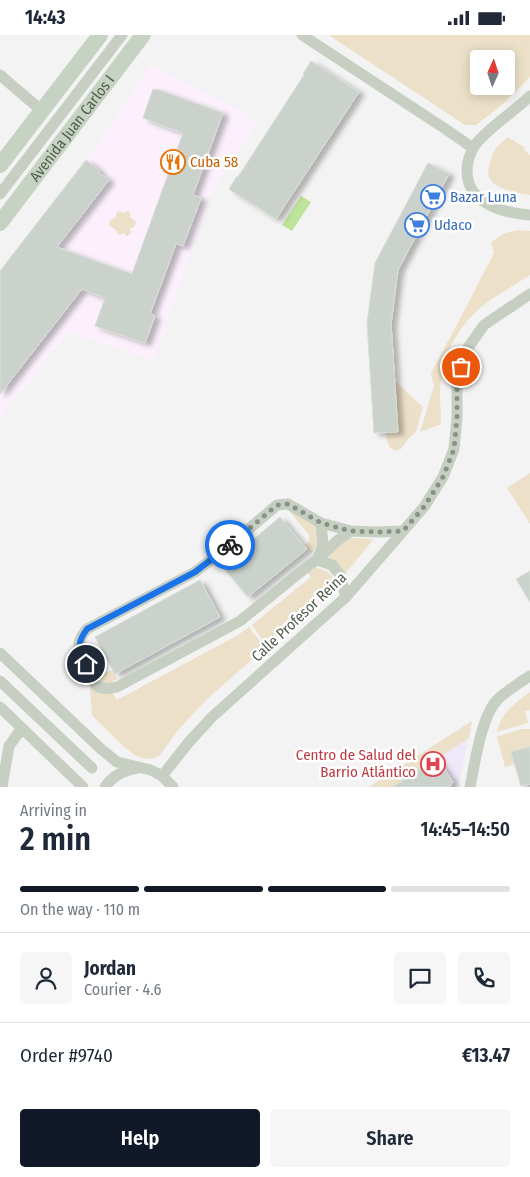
<!DOCTYPE html>
<html lang="en">
<head>
<meta charset="utf-8">
<style>
	:root { --surface:#fff; --page:#f6f6f7; --text:#1f2937; --muted:#747a83; --line:#e0e1e3; --accent:#111827 }
	body { margin:0; font-family:"Fira Sans Condensed",sans-serif; background:var(--page); color:var(--text); height:100vh; display:flex; flex-direction:column; font-size:19px; white-space:nowrap }
	* { box-sizing:border-box; margin:0 }
	p { font-size:16px; color:var(--muted) }
	.icon { flex:none; width:28px; height:28px; fill:none; stroke:currentColor; stroke-width:2; stroke-linecap:round; stroke-linejoin:round }
	.map { position:relative; height:752px; overflow:hidden }
	.sheet { display:flex; flex-direction:column; background:var(--surface); flex:1 }
	.sheet>* { flex:none }
	.needle { width:32px; rotate:3deg }
	.tools { position:absolute; left:470px; top:15px; display:grid; gap:10px }
	.tools a { display:grid; place-items:center; width:45px; height:45px; border-radius:5px; background:var(--surface); box-shadow:0 2px 12px #0003; font-size:25px }
	.pin { position:absolute; display:grid; place-items:center; width:42px; height:42px; color:#fff; margin:-21px; border:2px solid #fff; border-radius:50%; box-shadow:0 1px 5px #0007 }
	.courier { position:absolute; display:grid; place-items:center; width:50px; height:50px; margin:-25px; border:4px solid #1a73e8; border-radius:50%; background:#fff; color:#222; box-shadow:0 1px 6px #0007 }
	.overview em { font-style:normal; font-weight:600 }
	.overview div { display:flex; flex-direction:column-reverse }
	.overview { display:flex; align-items:center; justify-content:space-between; height:85px; padding:0 20px }
	h1 { font-size:32px; font-weight:600; line-height:38px }
	.bar { display:grid; grid-template-columns:repeat(4,1fr); gap:8px 5px; align-content:center; height:60px; padding:0 20px }
	.bar i { height:6px; border-radius:4px; background:var(--line) }
	.bar .active { background:var(--accent) }
	.bar p { grid-column:span 4 }
	.line { display:flex; align-items:center; gap:12px; padding:0 20px; border-top:1px solid var(--line) }
	.line div { flex:1 }
	.round { display:grid; place-items:center; flex:none; width:52px; height:52px; border-radius:5px; background:var(--page) }
	.primary-button { display:flex; gap:10px; margin-top:auto; padding:10px 20px }
	.primary-button a { flex:1; height:58px; border-radius:5px; background:var(--accent); color:#fff; font-size:20px; font-weight:600; line-height:58px; text-align:center }
	.primary-button a+a { background:var(--page); color:var(--text) }
	.status { display:flex; justify-content:space-between; align-items:center; height:35px; padding:0 25px; background:var(--surface); direction:ltr }
	.status svg { height:14px; fill:currentColor }
	.map>svg:first-child { display:block }
</style>
</head>
<body>
<div class="status"><b>14:43</b><svg viewBox="0 0 49 12"><path d="M0 12V9h3v3zM5 12V6h3v6zM10 12V3h3v9zM15 12V0h3v12zM26 1h20v11H26zM47 4h2v5h-2z"/></svg></div>
<div class="map">
<svg width="530" height="752" viewBox="0 0 530 752">
	<defs>
		<filter id="shadow"><feDropShadow dx="5.5" dy="3" stdDeviation="2.5" flood-color="#0004"/></filter>
	</defs>
	<rect width="100%" height="100%" fill="#f3f3f4"/>
	<path fill="#fbf0fb" d="M 150,29 L 240,75 L 256,91 L 213,155 L 154,325 L 70,297 L 0,382 L 0,236 L 86,125 Z"/>
	<path fill="#efe8f9" d="M 472,686 L 458,752 L 369,752 Z"/>
	<path fill="#ece0c8" fill-rule="evenodd" d="M 331,0 L 530,0 L 530,42 L 503,69 L 476,90 L 465,90 L 330,1 ZM 479,24 L 506,24 L 506,51 L 479,51 Z
		M 508,102 L 525,113 L 524,115 L 530,120 L 530,160 C 519,159 496,154 490,144 C 487,139 489,133 490,128 C 491,123 493,118 496,113 C 499,109 504,106 508,102 Z
		M 120,176 L 123,178 L 127,176 L 130,177 L 130,182 L 136,187 L 134,192 L 130,194 L 131,197 L 128,201 L 126,201 L 124,198 L 120,200 L 118,199 L 115,194 L 110,191 L 109,189 L 111,185 L 116,182 L 117,177 Z
		M 519,195 L 530,196 L 530,240 C 515,250 498,259 484,270 C 461,287 444,318 441,346 C 439,360 441,375 441,389 L 420,397 L 434,351 L 431,338 L 472,261 L 494,218 L 491,207 L 505,198 Z
		M 395,346 L 423,372 L 416,397 L 409,403 L 401,414 L 395,416 L 390,413 L 387,406 L 386,398 L 398,397 Z
		M 530,438 L 530,489 L 507,453 Z
		M 287,473 L 317,490 C 319,501 320,511 311,518 L 304,511 C 308,508 310,505 309,500 Z
		M 352,503 L 372,504 L 373,505 L 344,540 C 341,531 336,527 328,522 L 346,504 Z
		M 314,533 C 323,533 336,539 333,550 C 332,554 328,557 325,560 L 267,611 L 252,590 L 311,542 L 307,537 Z
		M 249,592 L 265,613 L 205,666 L 179,694 L 159,721 C 141,730 126,714 115,703 C 107,695 99,688 92,680 L 90,655 L 89,651 L 92,654 L 112,657 L 117,665 L 238,600 Z
		M 86,605 L 100,634 C 105,638 108,637 113,635 L 117,644 L 110,648 L 104,648 L 99,645 L 86,620 L 84,608 Z
		M 530,657 L 530,675 L 525,676 L 528,688 L 497,697 C 501,678 515,668 530,657 Z
		M 472,686 L 469,703 L 393,752 L 369,752 Z
		M 522,694 L 530,694 L 530,718 L 524,719 L 522,714 L 512,717 L 515,729 L 505,732 L 497,702 Z"/>
	<path fill="#bee39a" d="M 301,161 L 311,167 L 292,196 L 282,190 Z"/>
	<path fill="#cbd1cb" stroke="#d7ddd7" filter="url(#shadow)" d="M 311,26 L 359,57 L 276,184 L 229,154 L 237,141 L 238,142 L 304,40 L 303,39 Z
		M 153,54 L 159,55 L 223,78 L 193,160 L 201,163 L 183,211 L 176,209 L 150,279 L 155,281 L 145,308 L 95,291 L 105,263 L 82,254 L 0,359 L 0,236 L 86,125 L 99,135 L 98,137 L 109,145 L 57,212 L 132,239 L 183,98 L 143,83 Z
		M 428,128 L 449,139 L 398,235 L 391,289 L 398,397 L 374,398 L 367,288 L 375,228 Z
		M 280,482 L 307,514 L 248,562 L 222,531 Z
		M 530,536 L 530,567 L 516,544 Z
		M 200,545 L 220,582 L 115,639 L 95,602 Z
		M 530,712 L 530,749 L 521,751 L 511,717 Z
		M 437,723 L 453,747 L 450,752 L 393,752 Z"/>
	<g fill="none" stroke-linecap="round" stroke-linejoin="round">
		<path stroke="#c6cfc2" stroke-width="11" d="M 302,0 L 444,93 L 473,113
			M 0,40 L 42,76
			M 530,61 C 513,78 490,91 475,110 C 470,118 467,127 467,136 C 467,169 504,178 530,180
			M 0,159 L 122,0
			M 321,488 L 351,496 L 378,497 L 403,496
			M 320,522 L 338,505 L 351,496
			M 317,525 L 323,510 L 321,488 L 288,469 L 277,470 L 224,515 L 195,537 L 87,594 C 83,599 78,605 79,612 C 80,618 93,648 97,651 C 103,655 110,653 117,652 L 240,586 L 309,530 L 317,525 L 332,530 L 340,540 L 346,562
			M 0,618 L 101,714 L 117,727 L 151,735 L 162,741 L 173,752
			M 0,646 L 92,733
			M 0,672 L 83,752
			M 162,741 L 189,707 L 212,682 L 346,562 L 424,472 L 443,442 L 454,414 L 457,382 L 457,346 L 465,317 L 484,290 L 530,259
			M 2,752 L 9,711 L 22,693
			M 105,752 C 113,740 124,735 138,733
			M 470,752 C 475,728 481,681 498,664 C 508,655 519,648 530,641"/>
		<g stroke="#c6d3c3" stroke-width="16">
			<path d="M 0,130 L 100,0"/>
			<path id="s1" d="M 0,188 L 143,0"/>
		</g>
	</g>
	<g fill="none" stroke-linecap="round" stroke-linejoin="round">
		<path stroke="#899287" stroke-width="5" stroke-dasharray="0 9" d="M 230,510 L 277,470 L 288,469 L 321,488 L 351,496 L 378,497 L 403,496 L 424,472 L 443,442 L 454,414 L 457,382 L 457,346 L 461,332"/>
		<path stroke="#1a73e8" stroke-width="6" d="M 86,629 C 79,613 76,609 87,594 L 195,537 L 230,510"/>
	</g>
	<defs>
		<symbol id="restaurant-ring" viewBox="-11 -11 22 22"><circle r="9.5" fill="#fff" stroke="#e8710a" stroke-width="1.5"/><path d="M-5-6h1v4h1v-4h1v4h1v-4h1v5L-1.5 .5V6h-2V.5L-5-1ZM5-6V6H3V1.5H1.5Q1.5-4 5-6Z" fill="#e8710a"/></symbol>
		<symbol id="supermarket-ring" viewBox="-11 -11 22 22"><circle r="9.5" fill="#fff" stroke="#3f7fe0" stroke-width="1.5"/><path d="M-6-5.5h2.5l.6 2H6L4.5 2H-2.5L-4.4-4H-6ZM-1.5 3.2a1.3 1.3 0 1 0 .1 0ZM3 3.2a1.3 1.3 0 1 0 .1 0Z" fill="#3f7fe0"/></symbol>
		<symbol id="hospital-ring" viewBox="-11 -11 22 22"><circle r="9.5" fill="#fff" stroke="#e0444e" stroke-width="1.5"/><path d="M-5-5h3v3.5h4V-5h3V5h-3V1.5h-4V5h-3Z" fill="#e0444e"/></symbol>
	</defs>
	<g fill-rule="evenodd">
		<use href="#restaurant-ring" x="159" y="113" width="28" height="28"/>
		<use href="#supermarket-ring" x="419" y="148" width="28" height="28"/>
		<use href="#supermarket-ring" x="403" y="176" width="28" height="28"/>
		<use href="#hospital-ring" x="419" y="715" width="28" height="28"/>
	</g>
	<g text-anchor="middle" dominant-baseline="central" stroke-width="5" stroke-linejoin="round" paint-order="stroke">
		<g font-size="15" fill="#505e4c" stroke="#fff">
			<text stroke="none"><textPath href="#s1" startOffset="119">Avenida Juan Carlos I</textPath></text>
			<text transform="translate(299 582) rotate(-43)">Calle Profesor Reina</text>
		</g>
		<g font-size="15" fill="#c56008" stroke="#fff" text-anchor="start">
			<text x="190" y="127">Cuba 58</text>
		</g>
		<g font-size="15" fill="#366cbe" stroke="#fff" text-anchor="start">
			<text x="450" y="162">Bazar Luna</text>
			<text x="434" y="190">Udaco</text>
		</g>
		<g font-size="15" fill="#be3a42" stroke="#fff" text-anchor="end">
			<text x="416" y="720">Centro de Salud del<tspan x="416" dy="17">Barrio Atlántico</tspan></text>
		</g>
	</g>
</svg>
<div class="tools">
<a><svg class="needle" viewBox="-14 -14 28 28"><path d="M0-13l5 13h-10z" fill="#e53935"/><path d="M0 13l5-13h-10z" fill="#747a83"/></svg></a>
</div>
<div class="pin" style="left:461px;top:332px;background:#ea580c"><svg class="icon" aria-label="bag" viewBox="0 0 24 24"><path d="M5 8h14l-1 12H6zM9 8a3 3 0 0 1 6 0"/></svg></div>
<div class="pin" style="left:86px;top:629px;background:#1f2937"><svg class="icon" aria-label="home" viewBox="0 0 24 24"><path d="M3 11l9-7 9 7M6 9v11h12V9"/></svg></div>
<div class="courier" style="left:230px;top:510px"><svg class="icon" aria-label="bike" viewBox="0 0 24 24"><circle cx="6" cy="16" r="4"/><circle cx="18" cy="16" r="4"/><path d="M6 16l4-8h5l3 8M10 8l3 8H6M13 5h3"/></svg></div>
</div>
<section class="sheet">
<div class="overview"><div><h1>2 min</h1><p>Arriving in</p></div><em>14:45–14:50</em></div>
<div class="bar"><i class="active"></i><i class="active"></i><i class="active"></i><i></i><p>On the way · 110 m</p></div>
<div class="line" style="height:90px"><a class="round"><svg class="icon" aria-label="person" viewBox="0 0 24 24"><circle cx="12" cy="8" r="4"/><path d="M4 21q1-7 8-7t8 7"/></svg></a><div><b>Jordan</b><p>Courier · 4.6</p></div><a class="round"><svg class="icon" aria-label="chat" viewBox="0 0 24 24"><path d="M4 5h16v11H9l-5 4z"/></svg></a><a class="round"><svg class="icon" aria-label="phone" viewBox="0 0 24 24"><path d="M5 4h4l2 5-3 2q2 4 5 5l2-3 5 2v4C11 20 4 13 5 4z"/></svg></a></div>
<div class="line" style="height:65px"><div>Order #9740</div><b>€13.47</b></div>
<div class="primary-button"><a>Help</a><a>Share</a></div>
</section>
</body>
</html>
